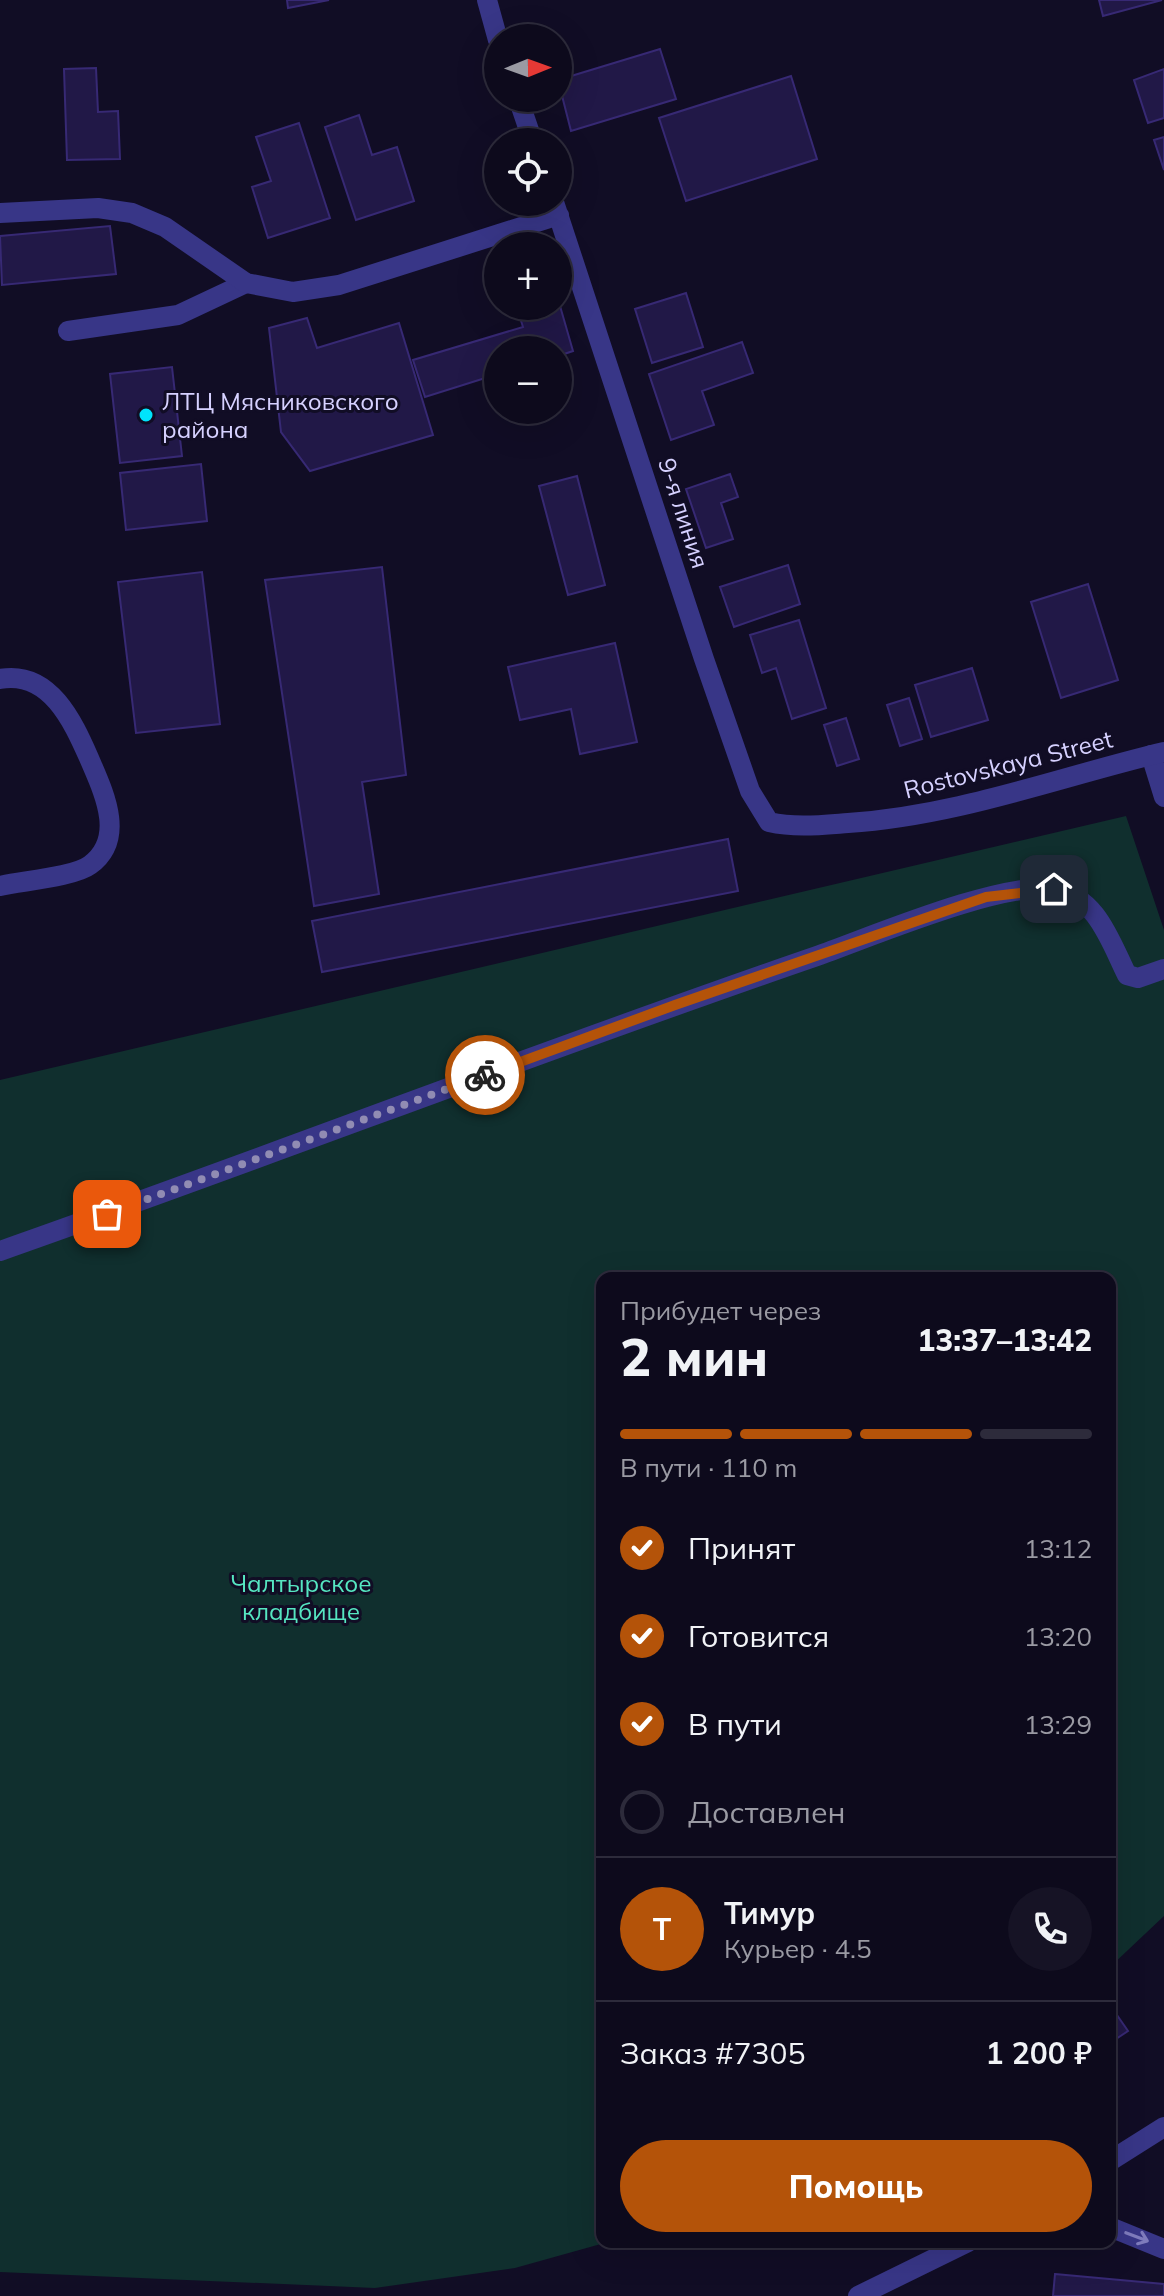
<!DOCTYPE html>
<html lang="ru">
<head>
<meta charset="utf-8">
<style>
	:root { --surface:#0d0a1c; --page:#161325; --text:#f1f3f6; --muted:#9a9aa3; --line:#2d2b3b; --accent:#b45309 }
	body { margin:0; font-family:Mulish,sans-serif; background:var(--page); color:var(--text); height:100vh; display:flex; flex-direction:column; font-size:30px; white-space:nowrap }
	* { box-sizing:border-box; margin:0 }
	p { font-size:26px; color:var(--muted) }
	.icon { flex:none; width:44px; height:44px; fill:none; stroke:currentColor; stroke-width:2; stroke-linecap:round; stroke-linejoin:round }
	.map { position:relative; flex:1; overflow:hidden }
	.panel { position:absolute; left:596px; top:1272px; width:520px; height:976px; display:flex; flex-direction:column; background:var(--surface); border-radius:16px; box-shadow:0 8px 32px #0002,0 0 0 2px var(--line) }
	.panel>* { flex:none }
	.needle { width:52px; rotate:89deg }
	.buttons { position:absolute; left:484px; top:24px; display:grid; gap:16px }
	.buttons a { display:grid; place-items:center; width:88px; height:88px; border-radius:50%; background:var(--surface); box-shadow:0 8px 32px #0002,0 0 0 2px var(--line); font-size:40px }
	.pin { position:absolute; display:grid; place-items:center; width:68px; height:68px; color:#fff; margin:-34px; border-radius:16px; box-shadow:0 4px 12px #0006 }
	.courier { position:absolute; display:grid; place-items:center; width:80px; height:80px; margin:-40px; border:6px solid #b45309; border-radius:50%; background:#fff; color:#222; box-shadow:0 2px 10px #0007 }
	.overview em { font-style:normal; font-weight:800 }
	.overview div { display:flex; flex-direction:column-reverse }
	.overview { display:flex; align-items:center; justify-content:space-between; height:136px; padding:0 24px }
	h1 { font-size:52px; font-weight:800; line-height:60px }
	.bar { display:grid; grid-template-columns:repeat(4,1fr); gap:12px 8px; align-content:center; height:96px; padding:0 24px }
	.bar i { height:10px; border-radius:6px; background:var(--line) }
	.bar .selected { background:var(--accent) }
	.bar p { grid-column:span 4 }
	.line { display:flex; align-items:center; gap:20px; padding:0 24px; border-top:2px solid var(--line) }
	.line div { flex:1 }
	.round { display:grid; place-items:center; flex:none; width:84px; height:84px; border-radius:42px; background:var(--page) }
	ol { padding:0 24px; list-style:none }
	li { display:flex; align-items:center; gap:24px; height:88px }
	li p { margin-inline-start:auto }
	li .icon { padding:8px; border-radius:50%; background:var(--accent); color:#fff; stroke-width:4 }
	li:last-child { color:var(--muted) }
	li i { width:44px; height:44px; border:4px solid var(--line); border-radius:50% }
	.action { display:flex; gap:16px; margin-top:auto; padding:16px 24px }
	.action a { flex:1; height:92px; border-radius:48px; background:var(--accent); color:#fff; font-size:32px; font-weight:800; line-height:92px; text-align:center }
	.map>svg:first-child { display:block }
</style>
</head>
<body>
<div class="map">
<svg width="1164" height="2296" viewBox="0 0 1164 2296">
	<rect width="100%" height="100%" fill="#110d25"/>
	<path fill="#102f2e" d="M 1126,816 L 1164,930 L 1164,1916 L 1110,1967 L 1110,1278 L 602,1278 L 602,2242 L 608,2242 L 515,2268 L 375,2288 L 0,2272 L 0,1080 Z"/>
	<path fill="#211847" stroke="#372974" stroke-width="2" d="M 287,0 L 329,0 L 288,8 Z
		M 1099,0 L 1162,0 L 1103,16 Z
		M 660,49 L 676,99 L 571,131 L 558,80 Z
		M 96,68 L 98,112 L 118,111 L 120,159 L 67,160 L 64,69 Z
		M 1164,69 L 1164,118 L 1148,123 L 1134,80 Z
		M 791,76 L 817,159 L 686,201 L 659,118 Z
		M 359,115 L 372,155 L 397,147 L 414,201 L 356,220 L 325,127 Z
		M 299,123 L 330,218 L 268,238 L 252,187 L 271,181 L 256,137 Z
		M 1164,137 L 1164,170 L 1154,140 Z
		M 110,226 L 116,274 L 2,285 L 0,236 Z
		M 686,293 L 703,347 L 652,363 L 635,309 Z
		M 558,299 L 573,351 L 558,356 L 558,350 L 498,350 L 498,374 L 425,397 L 413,360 L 523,327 L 517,308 L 558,306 Z
		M 307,318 L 317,348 L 399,323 L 433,435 L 310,471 L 281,432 L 269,328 Z
		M 742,342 L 753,373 L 702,391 L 714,425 L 671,440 L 649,374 Z
		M 172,367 L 182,456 L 120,463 L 110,374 Z
		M 201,464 L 207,521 L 126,530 L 120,473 Z
		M 730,474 L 738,497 L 721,503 L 733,539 L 706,548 L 686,489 Z
		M 577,476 L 605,585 L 568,595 L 539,486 Z
		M 788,565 L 800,604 L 734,627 L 720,587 Z
		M 382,567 L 406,775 L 362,782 L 379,894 L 314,906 L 265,580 Z
		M 202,572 L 220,724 L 136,733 L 118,582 Z
		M 1088,584 L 1118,680 L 1061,698 L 1031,602 Z
		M 799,620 L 826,708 L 792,719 L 776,668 L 762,673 L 750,635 Z
		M 615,643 L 637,742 L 580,754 L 571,709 L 520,720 L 508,667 Z
		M 972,668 L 988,720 L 931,737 L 915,685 Z
		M 909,698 L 922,739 L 900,746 L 887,705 Z
		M 846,718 L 859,759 L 837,766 L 824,725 Z
		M 728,839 L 738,891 L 322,972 L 312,921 Z
		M 1110,2005 L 1128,2031 L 1110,2043 Z
		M 1055,2274 L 1164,2284 L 1164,2296 L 1053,2296 Z"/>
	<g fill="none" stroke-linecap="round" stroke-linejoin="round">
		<path stroke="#383687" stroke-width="20" d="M 68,331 L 178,315 L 246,283
			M 0,679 C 50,670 73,722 89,758 C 103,791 127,838 90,865 C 74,877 21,881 0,886
			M 1151,755 L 1164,797
			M 0,1251 C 273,1155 543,1050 817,956 C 871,937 1002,881 1054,889 C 1097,897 1110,941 1127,975 L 1138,978 L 1164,969
			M 1110,2227 L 1164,2249"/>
		<path stroke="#383687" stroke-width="20" d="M 487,0 L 498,40
			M 518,98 L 533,142
			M 554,202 L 704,659 L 750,791 L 769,822 C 795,828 821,825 848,823 C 957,816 1059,777 1164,752
			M 0,213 L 98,208 L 132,213 L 165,227 L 246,283 L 293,292 L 339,285 L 559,215"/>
		<path stroke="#383687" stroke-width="20" d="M 1110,2161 L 1164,2127
			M 858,2296 L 968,2242"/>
	</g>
	<defs><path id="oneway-shaft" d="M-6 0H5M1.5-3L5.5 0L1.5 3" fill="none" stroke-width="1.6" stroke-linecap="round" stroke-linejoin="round" transform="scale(2)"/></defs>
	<use stroke="#7f7cbd" href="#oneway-shaft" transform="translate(1137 2237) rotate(21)"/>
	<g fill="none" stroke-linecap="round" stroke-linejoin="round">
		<path stroke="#918cb3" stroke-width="8" stroke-dasharray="0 14.4" d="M 107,1214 L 485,1075"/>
		<path stroke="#b45309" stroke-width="10" d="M 485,1075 L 675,1005 L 986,897 L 1054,889"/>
	</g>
	<circle fill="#00e4fc" stroke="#110d25" stroke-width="3" cx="146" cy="415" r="8"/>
	<g text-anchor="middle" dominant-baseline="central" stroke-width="6" stroke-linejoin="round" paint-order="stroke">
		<g font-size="24" fill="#d6d1ff" stroke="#110d25" text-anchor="start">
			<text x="162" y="401">ЛТЦ Мясниковского<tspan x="162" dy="28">района</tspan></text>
		</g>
		<g font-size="24" fill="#d6d1ff" stroke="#110d25">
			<text transform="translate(684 513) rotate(72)">9-я линия</text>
			<text transform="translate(1008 764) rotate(-14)">Rostovskaya Street</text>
		</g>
		<g font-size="24" fill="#56e6c1" stroke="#110d25">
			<text x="301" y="1583">Чалтырское<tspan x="301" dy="28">кладбище</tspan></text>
		</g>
	</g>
</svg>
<div class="buttons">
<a><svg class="needle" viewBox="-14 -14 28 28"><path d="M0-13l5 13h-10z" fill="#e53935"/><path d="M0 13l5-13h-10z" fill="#9a9aa3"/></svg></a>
<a><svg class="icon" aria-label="locate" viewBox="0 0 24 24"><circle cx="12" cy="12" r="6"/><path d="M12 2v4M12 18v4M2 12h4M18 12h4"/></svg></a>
<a>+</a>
<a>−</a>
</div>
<div class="pin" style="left:107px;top:1214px;background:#ea580c"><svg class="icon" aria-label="bag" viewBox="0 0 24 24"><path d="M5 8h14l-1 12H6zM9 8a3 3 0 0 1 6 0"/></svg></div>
<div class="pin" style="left:1054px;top:889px;background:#1f2937"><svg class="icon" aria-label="home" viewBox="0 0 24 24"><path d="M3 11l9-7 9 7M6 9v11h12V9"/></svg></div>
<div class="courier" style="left:485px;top:1075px"><svg class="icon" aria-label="bike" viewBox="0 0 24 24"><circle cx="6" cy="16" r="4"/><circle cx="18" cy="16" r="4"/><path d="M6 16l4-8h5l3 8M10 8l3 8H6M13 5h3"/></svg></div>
<section class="panel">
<div class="overview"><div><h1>2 мин</h1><p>Прибудет через</p></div><em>13:37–13:42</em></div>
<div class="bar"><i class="selected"></i><i class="selected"></i><i class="selected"></i><i></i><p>В пути · 110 m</p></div>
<ol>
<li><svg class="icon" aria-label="check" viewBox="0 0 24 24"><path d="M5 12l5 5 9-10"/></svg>Принят<p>13:12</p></li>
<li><svg class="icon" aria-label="check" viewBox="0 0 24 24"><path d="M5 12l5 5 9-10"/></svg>Готовится<p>13:20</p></li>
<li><svg class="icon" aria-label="check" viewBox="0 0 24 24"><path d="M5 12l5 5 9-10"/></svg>В пути<p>13:29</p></li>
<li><i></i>Доставлен</li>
</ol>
<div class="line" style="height:144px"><b class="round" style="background:var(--accent);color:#fff">Т</b><div><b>Тимур</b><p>Курьер · 4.5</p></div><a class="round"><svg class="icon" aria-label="phone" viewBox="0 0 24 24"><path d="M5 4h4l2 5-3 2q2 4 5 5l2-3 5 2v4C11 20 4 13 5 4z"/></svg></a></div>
<div class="line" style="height:104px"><div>Заказ #7305</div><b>1 200 ₽</b></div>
<div class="action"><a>Помощь</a></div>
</section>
</div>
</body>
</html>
